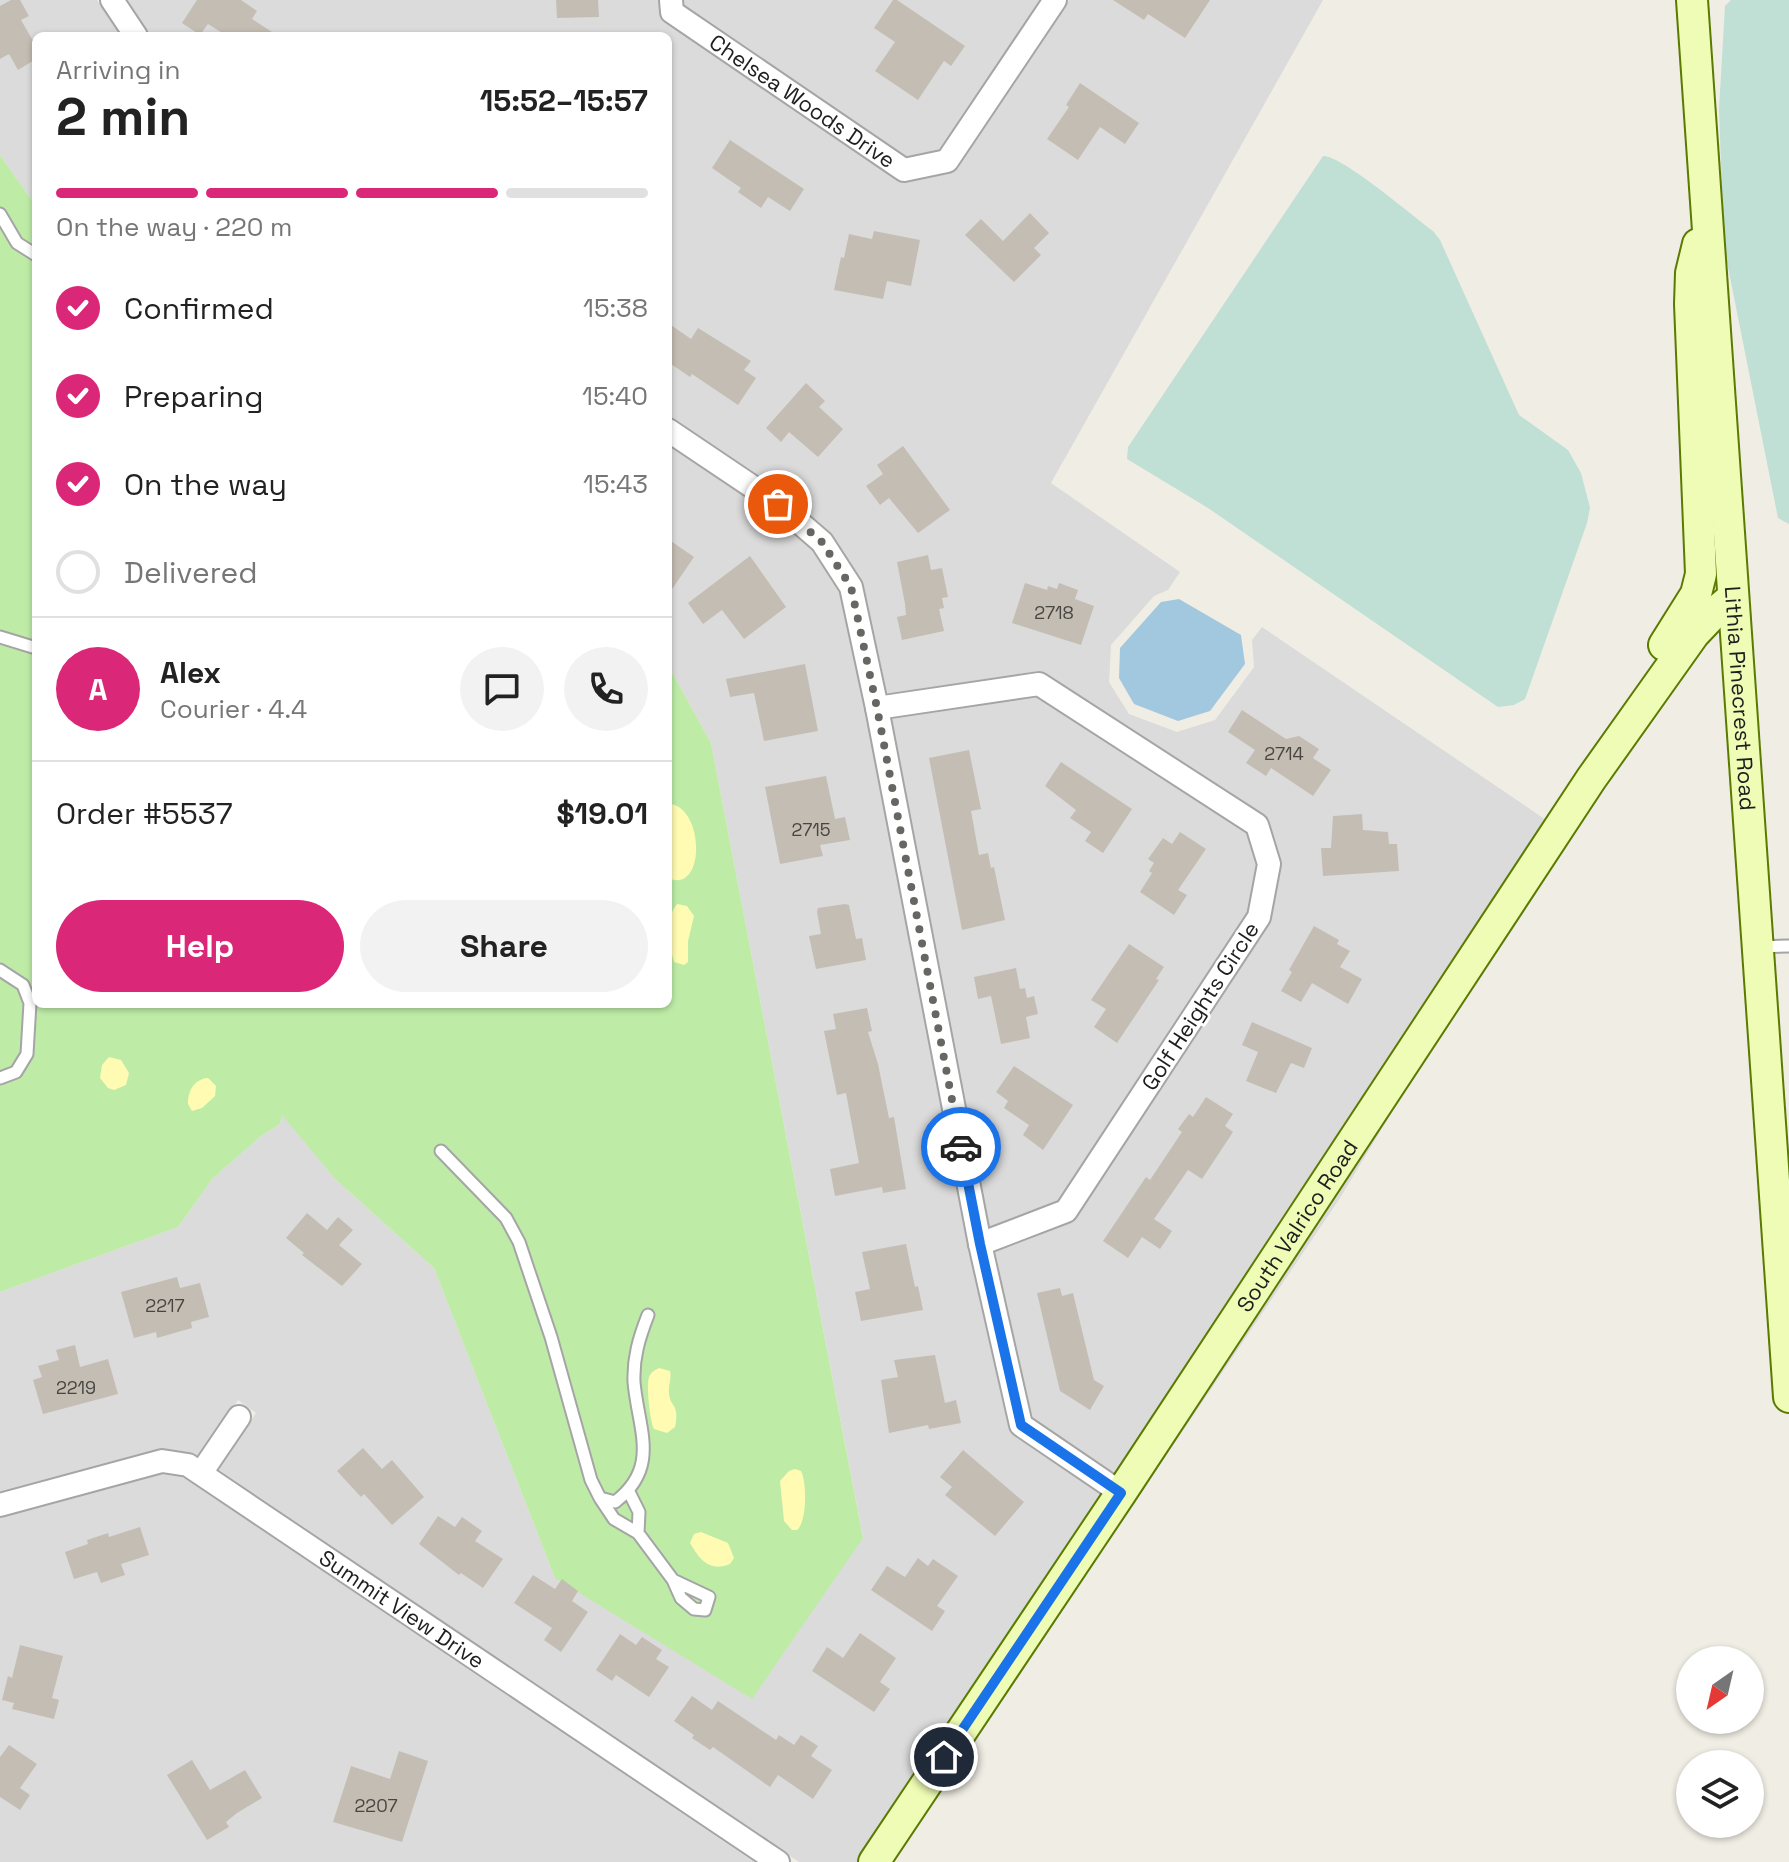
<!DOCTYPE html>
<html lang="en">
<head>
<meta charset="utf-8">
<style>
	:root { --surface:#fff; --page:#f2f2f2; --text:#222; --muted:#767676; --line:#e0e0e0; --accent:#db2777 }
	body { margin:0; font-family:"Space Grotesk",sans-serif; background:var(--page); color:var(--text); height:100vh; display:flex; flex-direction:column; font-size:30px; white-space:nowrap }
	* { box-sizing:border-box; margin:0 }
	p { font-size:26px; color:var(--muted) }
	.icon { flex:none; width:44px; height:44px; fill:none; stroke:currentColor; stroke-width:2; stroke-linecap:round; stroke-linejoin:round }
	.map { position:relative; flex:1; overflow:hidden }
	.drawer { position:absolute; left:32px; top:32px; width:640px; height:976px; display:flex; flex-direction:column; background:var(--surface); border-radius:12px; box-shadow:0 2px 6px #0004 }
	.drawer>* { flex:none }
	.needle { width:52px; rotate:214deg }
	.fabs { position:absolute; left:1676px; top:1646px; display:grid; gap:16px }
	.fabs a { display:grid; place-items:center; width:88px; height:88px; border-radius:50%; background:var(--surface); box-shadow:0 2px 6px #0004; font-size:40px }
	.pin { position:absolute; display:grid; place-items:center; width:68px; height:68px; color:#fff; margin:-34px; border:4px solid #fff; border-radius:50%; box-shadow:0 2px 8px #0007 }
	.courier { position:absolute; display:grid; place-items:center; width:80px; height:80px; margin:-40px; border:6px solid #1a73e8; border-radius:50%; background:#fff; color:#222; box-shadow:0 2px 10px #0007 }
	.summary em { font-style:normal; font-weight:800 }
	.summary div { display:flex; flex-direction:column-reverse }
	.summary { display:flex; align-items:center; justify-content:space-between; height:136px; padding:0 24px }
	h1 { font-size:52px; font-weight:800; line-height:60px }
	.bar { display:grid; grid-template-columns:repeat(4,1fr); gap:12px 8px; align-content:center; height:96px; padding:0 24px }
	.bar i { height:10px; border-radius:6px; background:var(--line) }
	.bar .on { background:var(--accent) }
	.bar p { grid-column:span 4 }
	.line { display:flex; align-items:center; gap:20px; padding:0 24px; border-top:2px solid var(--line) }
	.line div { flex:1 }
	.round { display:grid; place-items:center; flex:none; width:84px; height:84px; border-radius:42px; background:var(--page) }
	ol { padding:0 24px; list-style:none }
	li { display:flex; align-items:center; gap:24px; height:88px }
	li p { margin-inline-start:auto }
	li .icon { padding:8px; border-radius:50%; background:var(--accent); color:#fff; stroke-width:4 }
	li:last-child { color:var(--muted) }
	li i { width:44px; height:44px; border:4px solid var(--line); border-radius:50% }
	.primary-button { display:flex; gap:16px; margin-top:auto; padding:16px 24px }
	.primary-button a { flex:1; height:92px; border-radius:48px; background:var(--accent); color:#fff; font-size:32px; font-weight:800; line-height:92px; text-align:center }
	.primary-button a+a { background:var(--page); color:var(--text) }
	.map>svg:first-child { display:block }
</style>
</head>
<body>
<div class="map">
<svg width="1789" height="1862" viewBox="0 0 1789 1862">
	<rect width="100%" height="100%" fill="#f0ede4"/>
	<path fill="#dcdbdb" d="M 0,0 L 97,0 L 121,36 L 36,36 L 36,206 L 0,155 Z
		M 127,0 L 659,0 L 660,14 L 665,23 L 896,180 L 905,182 L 948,174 L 956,168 L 1069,0 L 1323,0 L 1051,483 L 1180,572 L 1168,590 L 1154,596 L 1111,645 L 1109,682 L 1129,714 L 1177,732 L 1215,720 L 1254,667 L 1252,640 L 1262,627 L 1549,822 L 1119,1476 L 1031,1417 L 994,1251 L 1069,1223 L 1075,1218 L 1269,923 L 1281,865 L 1268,820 L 1264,815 L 1046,673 L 1039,671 L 887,694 L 863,583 L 830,532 L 786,494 L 668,415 L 668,36 L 151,36 Z
		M 683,0 L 1042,0 L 941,150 L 907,157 L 683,5 Z
		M 668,445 L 771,515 L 813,551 L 840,594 L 868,721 L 966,1237 L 1009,1429 L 1014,1436 L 1104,1497 L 860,1862 L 799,1862 L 218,1469 L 256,1413 L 238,1400 L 199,1456 L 191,1453 L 160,1449 L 0,1493 L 0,1292 L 178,1227 L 213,1178 L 261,1136 L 280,1124 L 282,1114 L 335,1179 L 434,1268 L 555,1578 L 863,1537 L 711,743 L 668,665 Z
		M 1035,697 L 1247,834 L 1257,866 L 1248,913 L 1059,1201 L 989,1228 L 891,718 Z
		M 1463,994 L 1340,1198 L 898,1853 L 894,1862 L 888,1862 Z
		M 161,1474 L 183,1477 L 754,1862 L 0,1862 L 0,1518 Z"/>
	<path fill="#beeca7" d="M 0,155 L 36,206 L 36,1004 L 668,1004 L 668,665 L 711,743 L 863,1538 L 752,1699 L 555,1578 L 434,1268 L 335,1179 L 282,1115 L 280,1124 L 261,1136 L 213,1178 L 178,1227 L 0,1292 Z"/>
	<path fill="#c0dfd5" d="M 1731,0 L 1789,0 L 1789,524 L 1778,518 L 1724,247 L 1719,109 L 1725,6 Z
		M 1323,156 C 1340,154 1414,217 1433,231 L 1440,240 L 1519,415 L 1568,450 L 1581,473 L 1590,508 L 1587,523 L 1525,699 L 1514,705 L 1498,707 L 1208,508 L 1127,459 L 1128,447 Z"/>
	<path fill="#fffbb2" d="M 671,804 C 705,810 705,895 668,878 L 668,805 Z
		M 677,904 L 687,906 L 694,916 L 688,941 L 688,962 L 684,965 L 674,962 C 669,944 664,920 677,904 Z
		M 109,1057 L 121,1060 L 129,1073 L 126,1085 L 114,1090 L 108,1088 L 100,1078 L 102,1065 Z
		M 208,1078 L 216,1086 L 215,1096 L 202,1108 L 192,1111 L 188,1104 C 188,1091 194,1079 208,1078 Z
		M 659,1368 L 670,1371 C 672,1380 668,1384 669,1393 C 670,1408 680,1403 675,1427 L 667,1433 L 654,1429 C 650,1421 646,1386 649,1377 C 652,1371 654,1371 659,1368 Z
		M 795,1469 L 801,1471 C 807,1482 807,1522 797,1530 L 792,1530 L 784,1521 L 780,1481 L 789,1471 Z
		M 701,1532 L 728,1543 L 734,1558 L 730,1564 C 709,1572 700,1560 690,1543 L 694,1534 Z"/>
	<path fill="#a2c8df" d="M 1179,599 L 1241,635 L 1245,664 L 1210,711 L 1178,721 L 1134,704 L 1119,678 L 1120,648 L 1161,602 Z"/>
	<path fill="#c4bdb3" d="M 11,0 L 20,0 L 29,16 L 21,20 L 36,46 L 36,59 L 18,70 L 9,54 L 0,59 L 0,6 Z
		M 197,0 L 241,0 L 257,11 L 252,19 L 278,36 L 227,36 L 208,24 L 200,35 L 182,23 Z
		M 556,0 L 598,0 L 599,17 L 557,18 Z
		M 893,0 L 897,0 L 965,46 L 951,66 L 944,61 L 918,100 L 875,71 L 895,42 L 874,28 Z
		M 1113,0 L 1210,0 L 1185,38 L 1148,14 L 1144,20 Z
		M 1080,83 L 1139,123 L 1125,144 L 1100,127 L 1078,160 L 1047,139 L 1069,107 L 1066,105 Z
		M 730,140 L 804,189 L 790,211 L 768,197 L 761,208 L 738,192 L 741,188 L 712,168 Z
		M 1030,213 L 1049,233 L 1034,248 L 1041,255 L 1014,282 L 965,235 L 981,219 L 1003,241 Z
		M 874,231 L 920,240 L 911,286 L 887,281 L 883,299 L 834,290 L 841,257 L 844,258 L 849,234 L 872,239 Z
		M 668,323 L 691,339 L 698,328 L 751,361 L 744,370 L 756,378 L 738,405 L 692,374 L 690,377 L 668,362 Z
		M 806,383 L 825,401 L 819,407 L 843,429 L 818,457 L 789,432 L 781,442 L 766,428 Z
		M 903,446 L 950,510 L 918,533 L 889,498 L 880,505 L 866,486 L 883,474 L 877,465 Z
		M 668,539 L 694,557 L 668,595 Z
		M 928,555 L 931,570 L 942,568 L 948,597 L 942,598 L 944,608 L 939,609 L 944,631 L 902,640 L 897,617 L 906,615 L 905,604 L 897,562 Z
		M 750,556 L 786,607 L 744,639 L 722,610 L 703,624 L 688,603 Z
		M 1025,583 L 1047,590 L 1048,586 L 1057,589 L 1059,583 L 1078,590 L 1075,599 L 1094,606 L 1081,645 L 1012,623 Z
		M 805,664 L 818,731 L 764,741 L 754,693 L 730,697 L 726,679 Z
		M 1242,710 L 1286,739 L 1299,736 L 1319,749 L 1313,758 L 1331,770 L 1313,796 L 1271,768 L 1266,776 L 1246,763 L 1255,750 L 1228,732 Z
		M 969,750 L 981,809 L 971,811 L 979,855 L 988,853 L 991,868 L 994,867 L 1005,920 L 962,930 L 929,758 Z
		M 1061,762 L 1132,809 L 1103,853 L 1085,841 L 1091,832 L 1070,818 L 1076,810 L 1045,786 Z
		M 826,776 L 835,819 L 845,817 L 850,840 L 820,845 L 823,856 L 780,864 L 765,787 Z
		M 1362,814 L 1363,830 L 1388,832 L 1389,844 L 1397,844 L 1399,871 L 1323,876 L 1321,848 L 1331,848 L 1333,816 Z
		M 1180,832 L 1206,849 L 1178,890 L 1187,895 L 1174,915 L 1140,892 L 1152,873 L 1149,871 L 1154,863 L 1148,859 L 1163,838 L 1172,844 Z
		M 845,904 L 849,905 L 856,939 L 862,938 L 866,960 L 816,969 L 809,936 L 821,934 L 817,912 L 818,908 Z
		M 1314,926 L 1339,940 L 1337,944 L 1350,951 L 1340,967 L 1362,979 L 1348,1004 L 1312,983 L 1301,1002 L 1281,991 L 1292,972 L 1289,970 Z
		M 1129,944 L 1164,967 L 1156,979 L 1159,980 L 1117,1043 L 1094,1027 L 1106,1009 L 1091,1000 Z
		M 1016,968 L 1020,989 L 1025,988 L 1027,998 L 1034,996 L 1038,1014 L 1026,1017 L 1030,1038 L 1001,1044 L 991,996 L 978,999 L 974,977 Z
		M 867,1008 L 872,1031 L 868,1032 L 878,1064 L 889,1118 L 894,1117 L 906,1189 L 883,1193 L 882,1187 L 835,1196 L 830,1169 L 859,1163 L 846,1093 L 837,1095 L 824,1031 L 836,1029 L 833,1014 Z
		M 1252,1022 L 1312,1048 L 1304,1068 L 1291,1063 L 1276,1093 L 1246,1081 L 1258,1052 L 1242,1045 Z
		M 1014,1066 L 1073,1105 L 1043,1150 L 1023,1135 L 1029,1125 L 1004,1108 L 1008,1101 L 996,1092 Z
		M 1206,1097 L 1233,1114 L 1225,1126 L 1233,1132 L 1202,1179 L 1188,1170 L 1154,1219 L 1172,1231 L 1160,1249 L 1142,1237 L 1128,1258 L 1103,1241 L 1146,1177 L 1150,1180 L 1182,1132 L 1178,1129 L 1189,1114 L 1193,1117 Z
		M 307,1213 L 327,1230 L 338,1217 L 353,1230 L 339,1245 L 362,1264 L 342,1286 L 302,1255 L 304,1253 L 286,1238 Z
		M 906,1244 L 915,1287 L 918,1286 L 923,1310 L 861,1321 L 855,1292 L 870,1289 L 862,1252 Z
		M 177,1277 L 180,1288 L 200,1283 L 209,1317 L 191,1322 L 192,1328 L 157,1338 L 156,1332 L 134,1338 L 121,1292 Z
		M 1060,1288 L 1062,1296 L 1073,1293 L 1094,1380 L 1104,1386 L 1090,1410 L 1060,1391 L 1037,1293 Z
		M 75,1345 L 80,1367 L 108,1359 L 118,1394 L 43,1414 L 33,1380 L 42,1377 L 38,1366 L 59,1360 L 56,1350 Z
		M 935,1355 L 945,1403 L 956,1400 L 961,1423 L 929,1429 L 928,1425 L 889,1433 L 881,1380 L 898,1377 L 894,1360 Z
		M 363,1448 L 382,1469 L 392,1460 L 424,1497 L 392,1525 L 364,1494 L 361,1497 L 337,1471 Z
		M 963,1450 L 1024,1502 L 995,1536 L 945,1495 L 952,1487 L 940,1477 Z
		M 438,1516 L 455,1527 L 462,1517 L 482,1531 L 475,1541 L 503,1559 L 483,1588 L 461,1573 L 459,1575 L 419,1544 Z
		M 140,1527 L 149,1555 L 121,1564 L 125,1575 L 101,1583 L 97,1572 L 74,1579 L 65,1552 L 88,1544 L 87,1540 L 108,1533 L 109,1537 Z
		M 918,1558 L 928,1566 L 933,1559 L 958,1576 L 937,1606 L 945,1611 L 932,1631 L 871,1590 L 887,1566 L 905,1577 Z
		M 533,1575 L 555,1589 L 562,1579 L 578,1591 L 572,1601 L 588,1612 L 561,1652 L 544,1640 L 552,1628 L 514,1603 Z
		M 860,1633 L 896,1658 L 880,1682 L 890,1689 L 874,1712 L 812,1671 L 827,1647 L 843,1658 Z
		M 620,1634 L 636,1645 L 642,1637 L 662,1650 L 656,1659 L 669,1667 L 649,1697 L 616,1675 L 612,1681 L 596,1670 Z
		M 20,1645 L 63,1656 L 52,1698 L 59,1700 L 54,1719 L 12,1709 L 14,1703 L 2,1700 L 8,1676 L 12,1678 Z
		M 692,1696 L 712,1710 L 718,1701 L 776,1740 L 779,1735 L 794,1745 L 801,1735 L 818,1746 L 811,1756 L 832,1770 L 813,1799 L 778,1775 L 770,1787 L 713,1747 L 710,1750 L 692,1738 L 694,1735 L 674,1721 Z
		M 9,1745 L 37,1764 L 20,1788 L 30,1795 L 20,1810 L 0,1797 L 0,1757 Z
		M 399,1751 L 428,1761 L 402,1842 L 333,1822 L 351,1766 L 390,1779 Z
		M 192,1760 L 210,1790 L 245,1770 L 262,1798 L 237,1813 L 226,1822 L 229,1827 L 207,1840 L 167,1775 Z"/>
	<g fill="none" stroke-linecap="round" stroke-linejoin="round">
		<defs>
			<path id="lane" d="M 0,214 L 17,243 L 36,255
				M 0,637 L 36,648
				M 1758,947 L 1789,946
				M 0,970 L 23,985 L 30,1003 L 27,1054 L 16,1072 L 0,1078
				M 441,1151 L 506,1218 L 519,1242 L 551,1337 L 591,1480 L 600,1498 L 615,1502 C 661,1467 638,1429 634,1382 C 633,1358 639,1338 648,1315
				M 629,1492 L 639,1512 L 638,1533
				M 600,1498 L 614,1519 L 638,1533 L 673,1580 L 681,1598 L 694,1609 L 705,1610 L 709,1597 L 673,1580"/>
			<g id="street">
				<path d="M 112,0 L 136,36"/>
				<path id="s1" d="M 671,0 L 672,12 L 904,170 L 947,161 L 1055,0"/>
				<path d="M 668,430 L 778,504 L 822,542 L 851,587 L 877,708 L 980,1244 L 1021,1425 L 1121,1493"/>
				<path d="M 877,708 L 1039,684 L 1257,825 L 1269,864 L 1259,917 L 1066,1211 L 980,1244"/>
				<path d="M 201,1473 L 239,1417"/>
				<path id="s2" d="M 0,1505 L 162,1461 L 188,1465 L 778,1862"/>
			</g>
			<g id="secondary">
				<path id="s3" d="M 1692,0 L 1789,1397"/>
				<path d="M 1664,645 L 1696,594 L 1701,574 L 1690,304 L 1691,273 L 1698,244"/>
				<path id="s4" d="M 874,1862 L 1121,1493 L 1591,779 L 1694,634 L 1713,614 L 1732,598"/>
			</g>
		</defs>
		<use href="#lane" stroke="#a5a5a5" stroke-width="15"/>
		<use href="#street" stroke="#a5a5a5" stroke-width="26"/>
		<use href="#secondary" stroke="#5a7a00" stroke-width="34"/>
		<use href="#lane" stroke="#fff" stroke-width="11"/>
		<use href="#street" stroke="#fff" stroke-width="22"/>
		<use href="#secondary" stroke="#eefcb5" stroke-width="30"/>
	</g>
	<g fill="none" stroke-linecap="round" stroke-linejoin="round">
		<path stroke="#686663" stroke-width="8" stroke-dasharray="0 14.4" d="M 778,504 L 822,542 L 851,587 L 877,708 L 961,1147"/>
		<path stroke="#1a73e8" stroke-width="10" d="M 944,1757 L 1121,1493 L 1021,1425 L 980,1244 L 961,1147"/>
	</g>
	<g text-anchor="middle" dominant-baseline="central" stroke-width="6" stroke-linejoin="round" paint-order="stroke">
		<g font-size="18" fill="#484643">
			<text x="1054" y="612">2718</text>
			<text x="1284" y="753">2714</text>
			<text x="811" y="829">2715</text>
			<text x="165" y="1305">2217</text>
			<text x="76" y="1387">2219</text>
			<text x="376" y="1805">2207</text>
		</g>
		<g font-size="22" fill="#1e1e1e" stroke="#fff">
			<text stroke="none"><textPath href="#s1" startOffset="170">Chelsea Woods Drive</textPath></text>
			<text stroke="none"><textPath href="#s3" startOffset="700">Lithia Pinecrest Road</textPath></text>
			<text transform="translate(1200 1006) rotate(-57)">Golf Heights Circle</text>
			<text stroke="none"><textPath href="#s4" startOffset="764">South Valrico Road</textPath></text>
			<text stroke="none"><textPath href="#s2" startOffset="452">Summit View Drive</textPath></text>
		</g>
	</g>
</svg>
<div class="fabs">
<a><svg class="needle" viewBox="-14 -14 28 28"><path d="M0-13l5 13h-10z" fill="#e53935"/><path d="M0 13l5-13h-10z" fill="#767676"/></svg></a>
<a><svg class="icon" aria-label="layers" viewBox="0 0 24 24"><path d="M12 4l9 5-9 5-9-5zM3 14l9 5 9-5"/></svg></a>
</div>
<div class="pin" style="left:778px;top:504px;background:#ea580c"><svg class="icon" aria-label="bag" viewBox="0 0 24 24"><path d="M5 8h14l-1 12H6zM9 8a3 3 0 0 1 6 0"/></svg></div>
<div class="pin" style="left:944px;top:1757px;background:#1f2937"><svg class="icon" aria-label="home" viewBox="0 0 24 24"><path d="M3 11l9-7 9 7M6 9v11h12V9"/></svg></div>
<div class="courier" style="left:961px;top:1147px"><svg class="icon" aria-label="car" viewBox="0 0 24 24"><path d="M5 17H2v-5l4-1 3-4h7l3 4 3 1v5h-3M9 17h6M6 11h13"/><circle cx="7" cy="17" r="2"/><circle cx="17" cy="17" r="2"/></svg></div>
<section class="drawer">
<div class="summary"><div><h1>2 min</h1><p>Arriving in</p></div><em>15:52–15:57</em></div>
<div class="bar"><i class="on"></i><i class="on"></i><i class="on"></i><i></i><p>On the way · 220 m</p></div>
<ol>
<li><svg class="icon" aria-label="check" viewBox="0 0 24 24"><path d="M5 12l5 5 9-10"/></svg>Confirmed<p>15:38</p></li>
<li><svg class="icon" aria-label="check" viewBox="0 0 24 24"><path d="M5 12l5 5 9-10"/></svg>Preparing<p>15:40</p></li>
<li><svg class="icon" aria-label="check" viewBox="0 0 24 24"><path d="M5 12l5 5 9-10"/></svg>On the way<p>15:43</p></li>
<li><i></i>Delivered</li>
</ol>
<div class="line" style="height:144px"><b class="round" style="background:var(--accent);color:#fff">A</b><div><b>Alex</b><p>Courier · 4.4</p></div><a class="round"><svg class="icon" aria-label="chat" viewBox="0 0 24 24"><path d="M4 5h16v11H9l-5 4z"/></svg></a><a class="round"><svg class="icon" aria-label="phone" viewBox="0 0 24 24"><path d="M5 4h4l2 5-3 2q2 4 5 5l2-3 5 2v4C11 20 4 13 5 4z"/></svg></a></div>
<div class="line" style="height:104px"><div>Order #5537</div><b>$19.01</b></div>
<div class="primary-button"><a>Help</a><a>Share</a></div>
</section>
</div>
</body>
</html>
